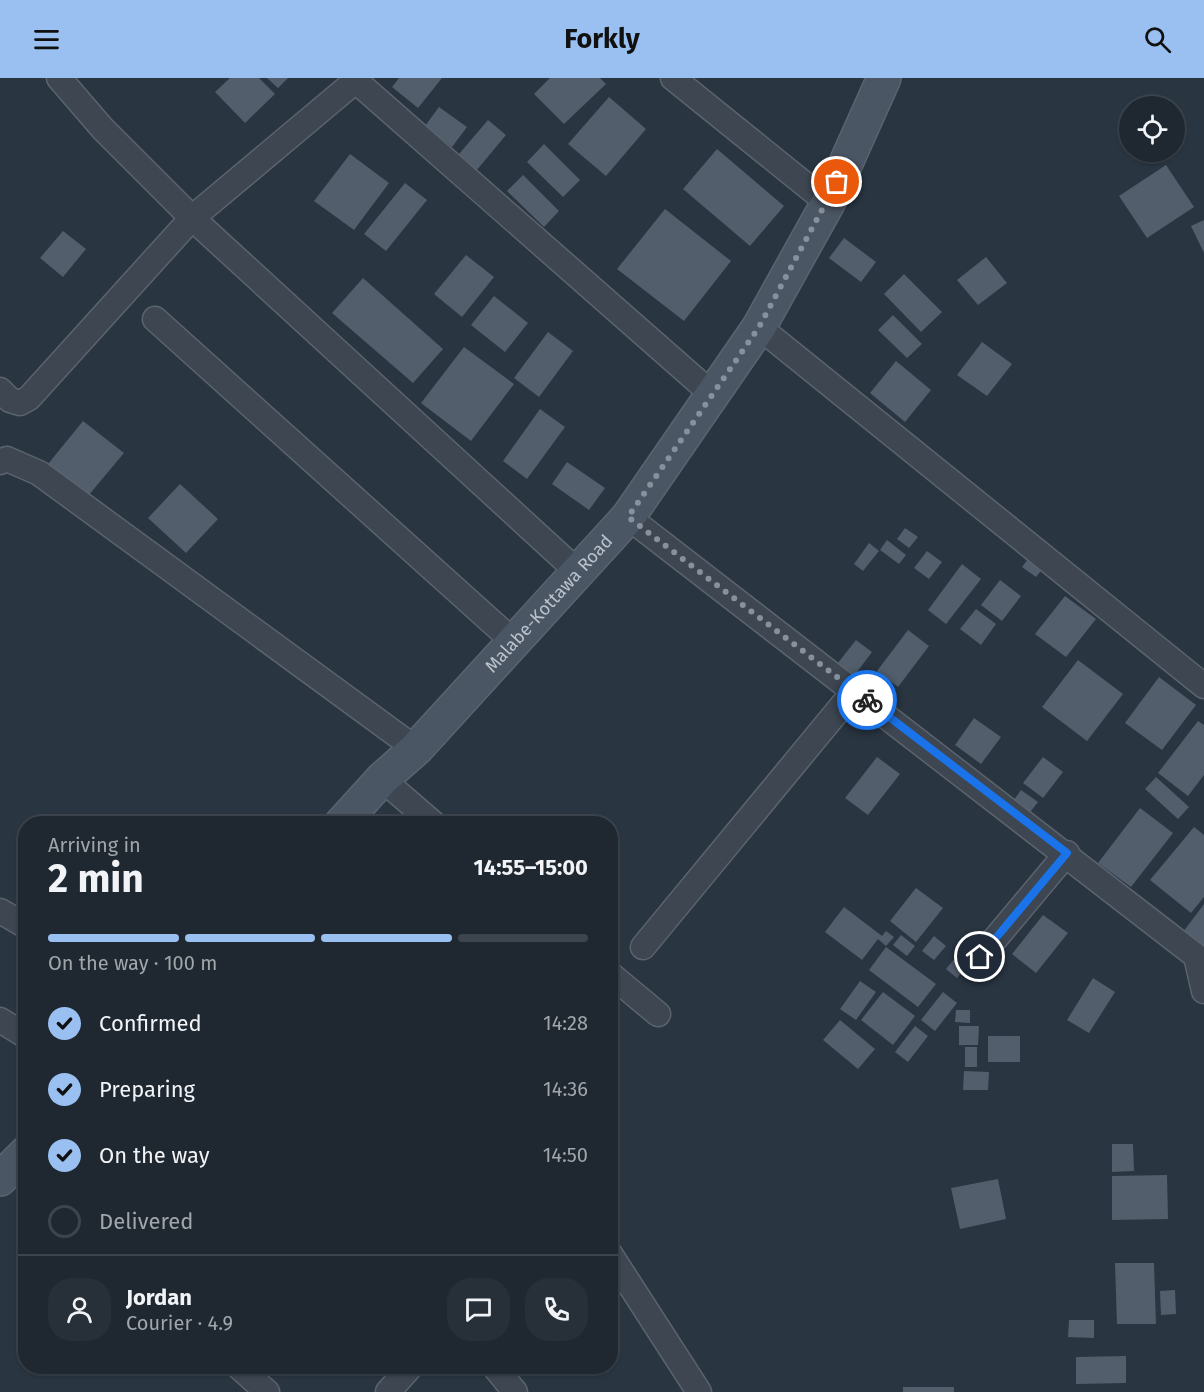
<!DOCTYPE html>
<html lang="en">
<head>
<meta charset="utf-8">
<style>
	:root { --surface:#1f2831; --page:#273039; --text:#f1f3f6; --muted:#a1a6ab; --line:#3c444d; --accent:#99c0f1 }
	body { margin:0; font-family:"Fira Sans",sans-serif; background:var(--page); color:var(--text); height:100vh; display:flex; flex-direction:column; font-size:22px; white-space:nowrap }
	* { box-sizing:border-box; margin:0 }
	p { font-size:20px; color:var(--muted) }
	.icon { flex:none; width:33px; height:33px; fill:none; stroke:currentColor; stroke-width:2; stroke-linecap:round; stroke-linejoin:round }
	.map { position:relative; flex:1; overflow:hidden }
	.sheet { position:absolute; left:18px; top:738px; width:600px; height:558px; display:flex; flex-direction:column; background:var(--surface); border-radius:24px; box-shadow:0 2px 4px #0004,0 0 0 2px var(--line) }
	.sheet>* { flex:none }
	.buttons { position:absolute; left:1119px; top:18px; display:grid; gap:12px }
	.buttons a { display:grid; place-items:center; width:66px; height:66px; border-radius:50%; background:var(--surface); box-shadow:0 2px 4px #0004,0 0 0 2px var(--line); font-size:30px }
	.pin { position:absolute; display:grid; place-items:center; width:51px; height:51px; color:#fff; margin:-26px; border:3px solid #fff; border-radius:50%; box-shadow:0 2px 6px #0007 }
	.courier { position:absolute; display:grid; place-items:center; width:60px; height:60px; margin:-30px; border:4px solid #1a73e8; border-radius:50%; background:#fff; color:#222; box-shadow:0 2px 8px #0007 }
	.head em { font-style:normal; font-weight:700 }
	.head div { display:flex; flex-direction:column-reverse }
	.head { display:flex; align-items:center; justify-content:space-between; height:102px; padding:0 30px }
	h1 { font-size:39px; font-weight:700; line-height:45px }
	.bar { display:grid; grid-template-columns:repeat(4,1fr); gap:9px 6px; align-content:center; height:72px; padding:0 30px }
	.bar i { height:8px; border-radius:4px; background:var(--line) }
	.bar .active { background:var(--accent) }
	.bar p { grid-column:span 4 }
	.line { display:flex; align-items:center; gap:15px; padding:0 30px; border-top:2px solid var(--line) }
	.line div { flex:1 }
	.round { display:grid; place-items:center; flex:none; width:63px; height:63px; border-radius:24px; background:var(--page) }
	ol { padding:0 30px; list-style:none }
	li { display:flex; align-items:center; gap:18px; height:66px }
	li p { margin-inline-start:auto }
	li .icon { padding:6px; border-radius:50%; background:var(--accent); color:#111; stroke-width:4 }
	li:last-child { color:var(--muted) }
	li i { width:33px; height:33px; border:3px solid var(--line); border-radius:50% }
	header { display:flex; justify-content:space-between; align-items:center; height:78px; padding:0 30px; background:var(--accent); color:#111; font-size:27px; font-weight:700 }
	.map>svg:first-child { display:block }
</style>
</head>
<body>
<header><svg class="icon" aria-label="menu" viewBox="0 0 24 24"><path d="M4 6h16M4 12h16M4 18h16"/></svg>Forkly<svg class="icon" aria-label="search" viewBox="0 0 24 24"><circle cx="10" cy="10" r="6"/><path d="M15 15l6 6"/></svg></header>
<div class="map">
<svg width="1204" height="1314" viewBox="0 0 1204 1314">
	<rect width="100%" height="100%" fill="#293541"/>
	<path fill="#525e6c" d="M 230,0 L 259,0 L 275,16 L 245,45 L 215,14 Z
		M 267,0 L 288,0 L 278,10 Z
		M 399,0 L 442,0 L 418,30 L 392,9 Z
		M 550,0 L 600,0 L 606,6 L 564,46 L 534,16 Z
		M 609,19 L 646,51 L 606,98 L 568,66 Z
		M 439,29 L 467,49 L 452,69 L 425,48 Z
		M 488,42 L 506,57 L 471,99 L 453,83 Z
		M 544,66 L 580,102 L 563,119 L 527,84 Z
		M 717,71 L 784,128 L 750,168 L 683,111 Z
		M 350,76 L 389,105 L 354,152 L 314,123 Z
		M 1166,87 L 1194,129 L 1147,160 L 1119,118 Z
		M 523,97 L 559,133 L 544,149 L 507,113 Z
		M 405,105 L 427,122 L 386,173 L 364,156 Z
		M 665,131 L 731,183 L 684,243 L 617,191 Z
		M 1204,142 L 1204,175 L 1191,148 Z
		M 63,153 L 86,171 L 63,199 L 40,180 Z
		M 844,160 L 876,184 L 861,204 L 829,180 Z
		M 466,177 L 494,199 L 462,239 L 434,216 Z
		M 986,179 L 1007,205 L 978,227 L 957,202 Z
		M 904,196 L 942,234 L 921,254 L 884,216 Z
		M 363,200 L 443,271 L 413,305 L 332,235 Z
		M 494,218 L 528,245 L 505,274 L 471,247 Z
		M 893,237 L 922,266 L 907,280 L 878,252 Z
		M 548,254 L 573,273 L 539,319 L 514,300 Z
		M 982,264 L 1012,286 L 987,318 L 957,297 Z
		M 464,269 L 514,306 L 471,363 L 421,325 Z
		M 896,283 L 931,312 L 905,344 L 870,315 Z
		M 540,331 L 565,349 L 527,401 L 503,383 Z
		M 83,343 L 124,375 L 88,418 L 48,386 Z
		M 567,384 L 605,410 L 589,432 L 552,406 Z
		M 180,406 L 218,441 L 186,475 L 148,440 Z
		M 905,450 L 918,459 L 909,470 L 897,461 Z
		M 887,462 L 906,477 L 899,486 L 880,472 Z
		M 869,465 L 879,473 L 863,493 L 854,486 Z
		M 927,473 L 942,484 L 929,501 L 914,490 Z
		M 1030,478 L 1044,489 L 1036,499 L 1022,489 Z
		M 962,486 L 981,501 L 946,546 L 928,532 Z
		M 1000,502 L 1021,518 L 1002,543 L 981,527 Z
		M 1065,518 L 1096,541 L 1066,579 L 1035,556 Z
		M 976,531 L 996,546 L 981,567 L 960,551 Z
		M 908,552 L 929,568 L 898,609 L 877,593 Z
		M 856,562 L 872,574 L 854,598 L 837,586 Z
		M 1078,582 L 1123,616 L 1087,663 L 1042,629 Z
		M 1159,599 L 1196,627 L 1162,672 L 1125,645 Z
		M 974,640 L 1001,659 L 981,686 L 955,667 Z
		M 1198,643 L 1204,647 L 1204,697 L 1188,718 L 1158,695 Z
		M 877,679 L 900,696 L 868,737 L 845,720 Z
		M 1043,679 L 1063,694 L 1043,720 L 1023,705 Z
		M 1156,699 L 1189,729 L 1178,741 L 1145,711 Z
		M 1021,712 L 1038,724 L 1027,738 L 1011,726 Z
		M 1140,730 L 1173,755 L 1131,809 L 1098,785 Z
		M 1194,749 L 1204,757 L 1204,819 L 1191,835 L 1150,802 Z
		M 916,810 L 943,830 L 916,864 L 890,843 Z
		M 1204,826 L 1204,876 L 1180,858 Z
		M 844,829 L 882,858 L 886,853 L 894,859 L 886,868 L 878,861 L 862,882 L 825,854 Z
		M 1043,837 L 1068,855 L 1036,895 L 1012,876 Z
		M 901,857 L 915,868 L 907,878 L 893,867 Z
		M 934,858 L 946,868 L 934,882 L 922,873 Z
		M 969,863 L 980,872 L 957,900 L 946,891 Z
		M 886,869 L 936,906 L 918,929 L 869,892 Z
		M 1093,900 L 1115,914 L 1089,955 L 1067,942 Z
		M 860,903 L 876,914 L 856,942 L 840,931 Z
		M 883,914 L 915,938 L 893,967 L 861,942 Z
		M 943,914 L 957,925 L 935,953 L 921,942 Z
		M 956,932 L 970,932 L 970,945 L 955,944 Z
		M 840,942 L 875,971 L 858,991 L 823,962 Z
		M 915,948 L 928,958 L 908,984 L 895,974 Z
		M 959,948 L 979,948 L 978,967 L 959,967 Z
		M 988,958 L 1020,958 L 1020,984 L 988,984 Z
		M 965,969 L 977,969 L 977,989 L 965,989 Z
		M 964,993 L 989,994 L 988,1012 L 963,1012 Z
		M 1112,1066 L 1133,1066 L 1134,1093 L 1112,1094 Z
		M 1167,1097 L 1168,1141 L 1112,1142 L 1112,1098 Z
		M 998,1101 L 1006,1141 L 960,1151 L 951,1110 Z
		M 1115,1185 L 1154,1185 L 1156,1246 L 1117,1246 Z
		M 1175,1212 L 1176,1236 L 1161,1237 L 1160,1213 Z
		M 1069,1242 L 1094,1242 L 1094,1260 L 1068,1259 Z
		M 1126,1278 L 1126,1305 L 1076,1306 L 1076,1279 Z
		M 903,1309 L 954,1309 L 954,1314 L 903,1314 Z"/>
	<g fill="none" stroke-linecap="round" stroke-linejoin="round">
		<defs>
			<path id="street" d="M 59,0 L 103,51 L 192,140 L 579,495
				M 673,0 L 828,125
				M 356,3 L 712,316
				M 155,241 L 514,564
				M 759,249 L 1204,608
				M 0,312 L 10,322 L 20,325 L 29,320 L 192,140 L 359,0
				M 0,384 L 7,381 L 39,395 L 416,671
				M 628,439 L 1196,878 L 1204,913
				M 382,701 L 434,746
				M 0,833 L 26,848
				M 643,869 L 855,612
				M 980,879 L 1067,775
				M 610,896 L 658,936
				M 0,942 L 26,958
				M 610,1176 L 699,1314
				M 238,1288 L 267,1314
				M 494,1288 L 515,1314
				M 388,1314 L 411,1288"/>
			<g id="secondary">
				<path id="s1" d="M 341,746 L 382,701 L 416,671 L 628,439 L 759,249 L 828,125 L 884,0"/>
				<path d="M 0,1101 L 26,1075"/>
			</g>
		</defs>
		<use href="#street" stroke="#5b646e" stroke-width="27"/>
		<use href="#secondary" stroke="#5b646e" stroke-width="36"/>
		<use href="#street" stroke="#3d4651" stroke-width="24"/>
		<use href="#secondary" stroke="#4b5664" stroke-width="33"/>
	</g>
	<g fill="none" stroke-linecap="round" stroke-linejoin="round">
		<path stroke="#87919b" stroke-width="6" stroke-dasharray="0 10.8" d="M 837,104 L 759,249 L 628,439 L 867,622"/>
		<path stroke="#1a73e8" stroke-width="8" d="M 867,622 L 1067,775 L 980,879"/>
	</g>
	<g text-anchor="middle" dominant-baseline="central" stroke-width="4.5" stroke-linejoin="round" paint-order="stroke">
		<g font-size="18" fill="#bac2cb" stroke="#222b36">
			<text stroke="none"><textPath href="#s1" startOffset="303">Malabe-Kottawa Road</textPath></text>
		</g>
	</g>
</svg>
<div class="buttons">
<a><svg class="icon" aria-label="locate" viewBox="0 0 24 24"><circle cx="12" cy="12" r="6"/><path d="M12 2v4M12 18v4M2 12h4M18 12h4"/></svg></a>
</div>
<div class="pin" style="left:837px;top:104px;background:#ea580c"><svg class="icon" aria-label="bag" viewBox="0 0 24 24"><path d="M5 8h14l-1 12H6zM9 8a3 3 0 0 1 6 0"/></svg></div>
<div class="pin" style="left:980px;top:879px;background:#1f2937"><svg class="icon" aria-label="home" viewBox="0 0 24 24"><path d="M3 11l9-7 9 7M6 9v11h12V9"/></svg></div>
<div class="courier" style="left:867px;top:622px"><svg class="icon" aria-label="bike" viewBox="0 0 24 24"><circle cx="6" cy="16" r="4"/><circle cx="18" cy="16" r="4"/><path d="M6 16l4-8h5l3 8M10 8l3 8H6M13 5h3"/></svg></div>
<section class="sheet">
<div class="head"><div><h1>2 min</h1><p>Arriving in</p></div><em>14:55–15:00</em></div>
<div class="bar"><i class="active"></i><i class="active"></i><i class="active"></i><i></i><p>On the way · 100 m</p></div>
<ol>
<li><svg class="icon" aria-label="check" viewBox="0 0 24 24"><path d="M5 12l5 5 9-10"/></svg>Confirmed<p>14:28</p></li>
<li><svg class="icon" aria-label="check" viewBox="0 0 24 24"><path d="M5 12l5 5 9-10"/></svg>Preparing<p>14:36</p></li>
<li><svg class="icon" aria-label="check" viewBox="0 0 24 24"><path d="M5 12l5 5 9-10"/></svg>On the way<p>14:50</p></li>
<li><i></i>Delivered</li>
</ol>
<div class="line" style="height:108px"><a class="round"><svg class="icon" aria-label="person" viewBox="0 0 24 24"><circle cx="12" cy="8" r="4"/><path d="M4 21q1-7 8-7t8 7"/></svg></a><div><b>Jordan</b><p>Courier · 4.9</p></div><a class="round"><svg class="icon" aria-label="chat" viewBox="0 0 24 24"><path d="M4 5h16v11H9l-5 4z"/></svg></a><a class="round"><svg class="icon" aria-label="phone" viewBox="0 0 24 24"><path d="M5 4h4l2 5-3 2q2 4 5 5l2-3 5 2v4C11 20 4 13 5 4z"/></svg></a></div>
</section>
</div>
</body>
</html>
